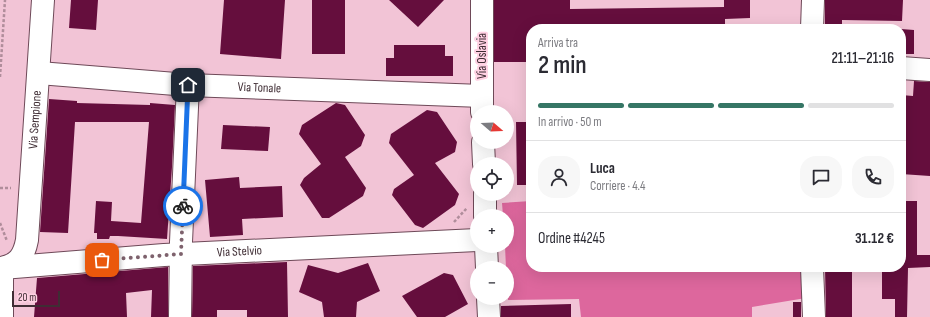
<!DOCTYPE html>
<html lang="it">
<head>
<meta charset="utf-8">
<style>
	:root { --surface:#fff; --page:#f7f7f7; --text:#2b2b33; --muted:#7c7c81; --line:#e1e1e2; --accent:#367665 }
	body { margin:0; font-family:"Sofia Sans Condensed",sans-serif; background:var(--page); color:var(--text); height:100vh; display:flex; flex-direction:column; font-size:15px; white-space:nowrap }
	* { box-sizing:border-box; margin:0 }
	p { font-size:13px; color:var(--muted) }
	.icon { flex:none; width:22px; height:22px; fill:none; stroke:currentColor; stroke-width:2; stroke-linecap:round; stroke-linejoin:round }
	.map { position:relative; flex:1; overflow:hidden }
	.panel { position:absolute; left:526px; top:24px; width:380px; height:248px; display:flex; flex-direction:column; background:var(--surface); border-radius:16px; box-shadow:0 4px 16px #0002 }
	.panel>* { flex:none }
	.needle { width:26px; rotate:109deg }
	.controls { position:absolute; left:470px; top:105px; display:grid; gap:8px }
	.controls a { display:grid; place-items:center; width:44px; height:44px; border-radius:50%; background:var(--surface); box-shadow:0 4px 16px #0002; font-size:20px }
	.scale { position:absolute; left:12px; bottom:10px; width:48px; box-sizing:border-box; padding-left:4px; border:2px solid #3f2d34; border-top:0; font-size:11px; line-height:14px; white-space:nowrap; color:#3f2d34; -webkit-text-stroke:3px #ffd1e3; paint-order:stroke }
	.pin { position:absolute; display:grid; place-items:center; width:34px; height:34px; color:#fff; margin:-17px; border-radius:8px; box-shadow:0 2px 6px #0006 }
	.courier { position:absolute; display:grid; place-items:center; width:40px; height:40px; margin:-20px; border:3px solid #1a73e8; border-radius:50%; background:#fff; color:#222; box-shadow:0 1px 5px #0007 }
	.head em { font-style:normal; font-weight:600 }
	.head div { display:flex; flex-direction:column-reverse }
	.head { display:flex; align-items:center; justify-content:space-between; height:68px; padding:0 12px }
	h1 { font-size:26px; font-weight:600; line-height:30px }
	.bar { display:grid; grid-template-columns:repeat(4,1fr); gap:6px 4px; align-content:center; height:48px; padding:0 12px }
	.bar i { height:5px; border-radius:3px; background:var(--line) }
	.bar .selected { background:var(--accent) }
	.bar p { grid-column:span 4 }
	.line { display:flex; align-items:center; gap:10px; padding:0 12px; border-top:1px solid var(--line) }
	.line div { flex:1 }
	.round { display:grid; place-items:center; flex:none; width:42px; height:42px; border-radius:16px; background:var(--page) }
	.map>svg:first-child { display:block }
</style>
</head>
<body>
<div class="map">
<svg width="930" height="317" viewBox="0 0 930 317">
	<rect width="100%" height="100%" fill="#f2c4d6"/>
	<path fill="#dd679d" d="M 531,201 L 531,267 L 803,267 L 806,298 L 752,307 L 752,317 L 581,317 L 579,299 L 508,300 L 507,268 L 506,268 L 505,246 L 507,246 L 507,216 L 503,216 L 502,203 Z"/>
	<path fill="#650e3d" d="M 71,0 L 98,0 L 96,30 L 69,28 Z
		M 224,0 L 285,0 L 281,59 L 220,54 Z
		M 312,0 L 345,0 L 345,54 L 312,54 Z
		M 389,0 L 444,0 L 418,27 Z
		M 494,0 L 570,0 L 570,9 L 724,7 L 724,0 L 750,0 L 750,18 L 725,19 L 725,29 L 531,29 L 531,62 L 494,62 Z
		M 825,0 L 903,0 L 902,21 L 842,20 L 842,29 L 825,29 Z
		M 901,29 L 914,30 L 914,54 L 901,54 Z
		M 394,45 L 445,45 L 445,56 L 453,56 L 453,76 L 386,76 L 386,58 L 394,58 Z
		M 914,81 L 930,82 L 930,176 L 901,174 L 901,95 L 913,96 Z
		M 49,99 L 77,101 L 77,103 L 150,105 L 150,103 L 175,105 L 172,167 L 167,239 L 118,236 L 110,236 L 109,239 L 97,239 L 97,233 L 94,233 L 96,201 L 112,202 L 111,221 L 141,223 L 149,122 L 75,122 L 68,233 L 40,232 Z
		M 336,103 L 345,105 L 365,135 L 361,146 L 345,157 L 366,188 L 363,196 L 329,218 L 322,218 L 300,185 L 304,178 L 321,164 L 299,134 L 302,125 Z
		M 427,110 L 437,112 L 457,142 L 455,152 L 435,163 L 459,194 L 455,205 L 423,228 L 415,225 L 392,195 L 394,189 L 414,175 L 389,143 L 391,134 Z
		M 516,122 L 531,122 L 531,185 L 517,185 Z
		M 223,125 L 270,127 L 268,151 L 221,149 Z
		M 239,177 L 240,188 L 282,186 L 283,217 L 242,219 L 243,235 L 210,237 L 205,180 Z
		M 901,201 L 917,201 L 917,255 L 930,255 L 930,267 L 908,268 L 907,317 L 895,317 L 895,299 L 882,299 L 882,267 L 901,267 Z
		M 287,262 L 288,317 L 247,317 L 247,310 L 217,310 L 217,317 L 192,317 L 193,266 Z
		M 368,263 L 380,291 L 357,302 L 356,317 L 324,317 L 322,302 L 299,292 L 308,265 L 338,273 Z
		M 168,267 L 168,317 L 151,317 L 152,290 L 126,293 L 127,317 L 34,317 L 37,278 Z
		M 825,267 L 852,267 L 852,317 L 826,317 Z
		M 444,273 L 453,275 L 468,304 L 445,317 L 417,317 L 402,296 Z
		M 793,302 L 801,302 L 801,317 L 793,317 Z
		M 571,304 L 571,317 L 501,317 L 501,306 Z"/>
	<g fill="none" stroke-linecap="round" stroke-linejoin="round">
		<defs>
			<g id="minor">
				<path d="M 812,29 L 813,0"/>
				<path d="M 901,68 L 930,70"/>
				<path id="s1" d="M 39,73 L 188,85 L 482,96"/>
				<path d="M 482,112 L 482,0"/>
				<path d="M 483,142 L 484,164"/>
				<path d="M 485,194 L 485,216"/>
				<path d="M 486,246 L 487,268"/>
				<path d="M 812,267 L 814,317"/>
				<path id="s2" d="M 1,268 C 18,265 24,256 27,240 L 43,0"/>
				<path d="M 488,298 L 489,317"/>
				<path id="s3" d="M 2,317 L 2,268 L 164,255 L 477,240"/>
				<path d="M 180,317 L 181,242 L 188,85"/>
			</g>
		</defs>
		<use href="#minor" stroke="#6e4958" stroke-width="24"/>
		<path stroke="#b08d9b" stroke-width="2.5" stroke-dasharray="3 2" stroke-linecap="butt" d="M 0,77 L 5,0
			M 0,188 L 11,188
			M 454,222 L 467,208
			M 0,223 L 7,241"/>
		<use href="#minor" stroke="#fff" stroke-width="22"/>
	</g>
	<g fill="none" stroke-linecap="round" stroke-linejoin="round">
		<path stroke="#7e626d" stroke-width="4" stroke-dasharray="0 7.2" d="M 102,260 L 181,254 L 183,206"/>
		<path stroke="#1a73e8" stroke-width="5" d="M 183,206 L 188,85"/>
	</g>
	<g text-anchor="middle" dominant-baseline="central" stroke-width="4" stroke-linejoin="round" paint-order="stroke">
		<g font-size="13" fill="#3f2d34" stroke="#ffd1e3">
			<text transform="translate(482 56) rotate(-90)">Via Oslavia</text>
			<text stroke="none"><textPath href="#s1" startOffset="221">Via Tonale</textPath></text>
			<text stroke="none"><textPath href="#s2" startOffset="162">Via Sempione</textPath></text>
			<text stroke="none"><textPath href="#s3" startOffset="287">Via Stelvio</textPath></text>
		</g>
	</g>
</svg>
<div class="controls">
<a><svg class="needle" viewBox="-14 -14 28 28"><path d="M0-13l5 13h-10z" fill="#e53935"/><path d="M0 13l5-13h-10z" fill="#7c7c81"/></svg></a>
<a><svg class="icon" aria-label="locate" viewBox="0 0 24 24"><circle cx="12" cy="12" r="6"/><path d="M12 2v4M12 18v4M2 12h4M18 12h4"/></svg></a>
<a>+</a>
<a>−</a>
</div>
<div class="scale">20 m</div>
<div class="pin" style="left:102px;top:260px;background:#ea580c"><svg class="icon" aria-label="bag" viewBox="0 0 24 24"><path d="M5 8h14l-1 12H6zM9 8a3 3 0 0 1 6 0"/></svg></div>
<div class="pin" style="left:188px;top:85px;background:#1f2937"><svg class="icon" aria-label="home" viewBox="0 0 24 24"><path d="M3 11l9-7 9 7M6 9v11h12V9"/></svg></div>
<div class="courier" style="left:183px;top:206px"><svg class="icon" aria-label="bike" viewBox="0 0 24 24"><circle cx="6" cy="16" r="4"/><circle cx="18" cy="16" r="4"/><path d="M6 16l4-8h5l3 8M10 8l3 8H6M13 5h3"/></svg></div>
<section class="panel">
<div class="head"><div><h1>2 min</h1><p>Arriva tra</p></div><em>21:11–21:16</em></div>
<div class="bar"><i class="selected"></i><i class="selected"></i><i class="selected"></i><i></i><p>In arrivo · 50 m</p></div>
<div class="line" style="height:72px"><a class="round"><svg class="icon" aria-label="person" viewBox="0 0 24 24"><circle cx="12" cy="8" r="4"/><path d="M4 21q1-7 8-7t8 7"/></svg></a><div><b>Luca</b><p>Corriere · 4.4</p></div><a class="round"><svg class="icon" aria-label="chat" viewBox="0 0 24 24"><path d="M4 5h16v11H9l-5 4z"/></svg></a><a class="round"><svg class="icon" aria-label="phone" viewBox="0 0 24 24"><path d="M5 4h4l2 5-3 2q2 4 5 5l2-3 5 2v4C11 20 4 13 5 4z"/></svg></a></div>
<div class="line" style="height:52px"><div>Ordine #4245</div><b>31.12 €</b></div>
</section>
</div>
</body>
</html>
